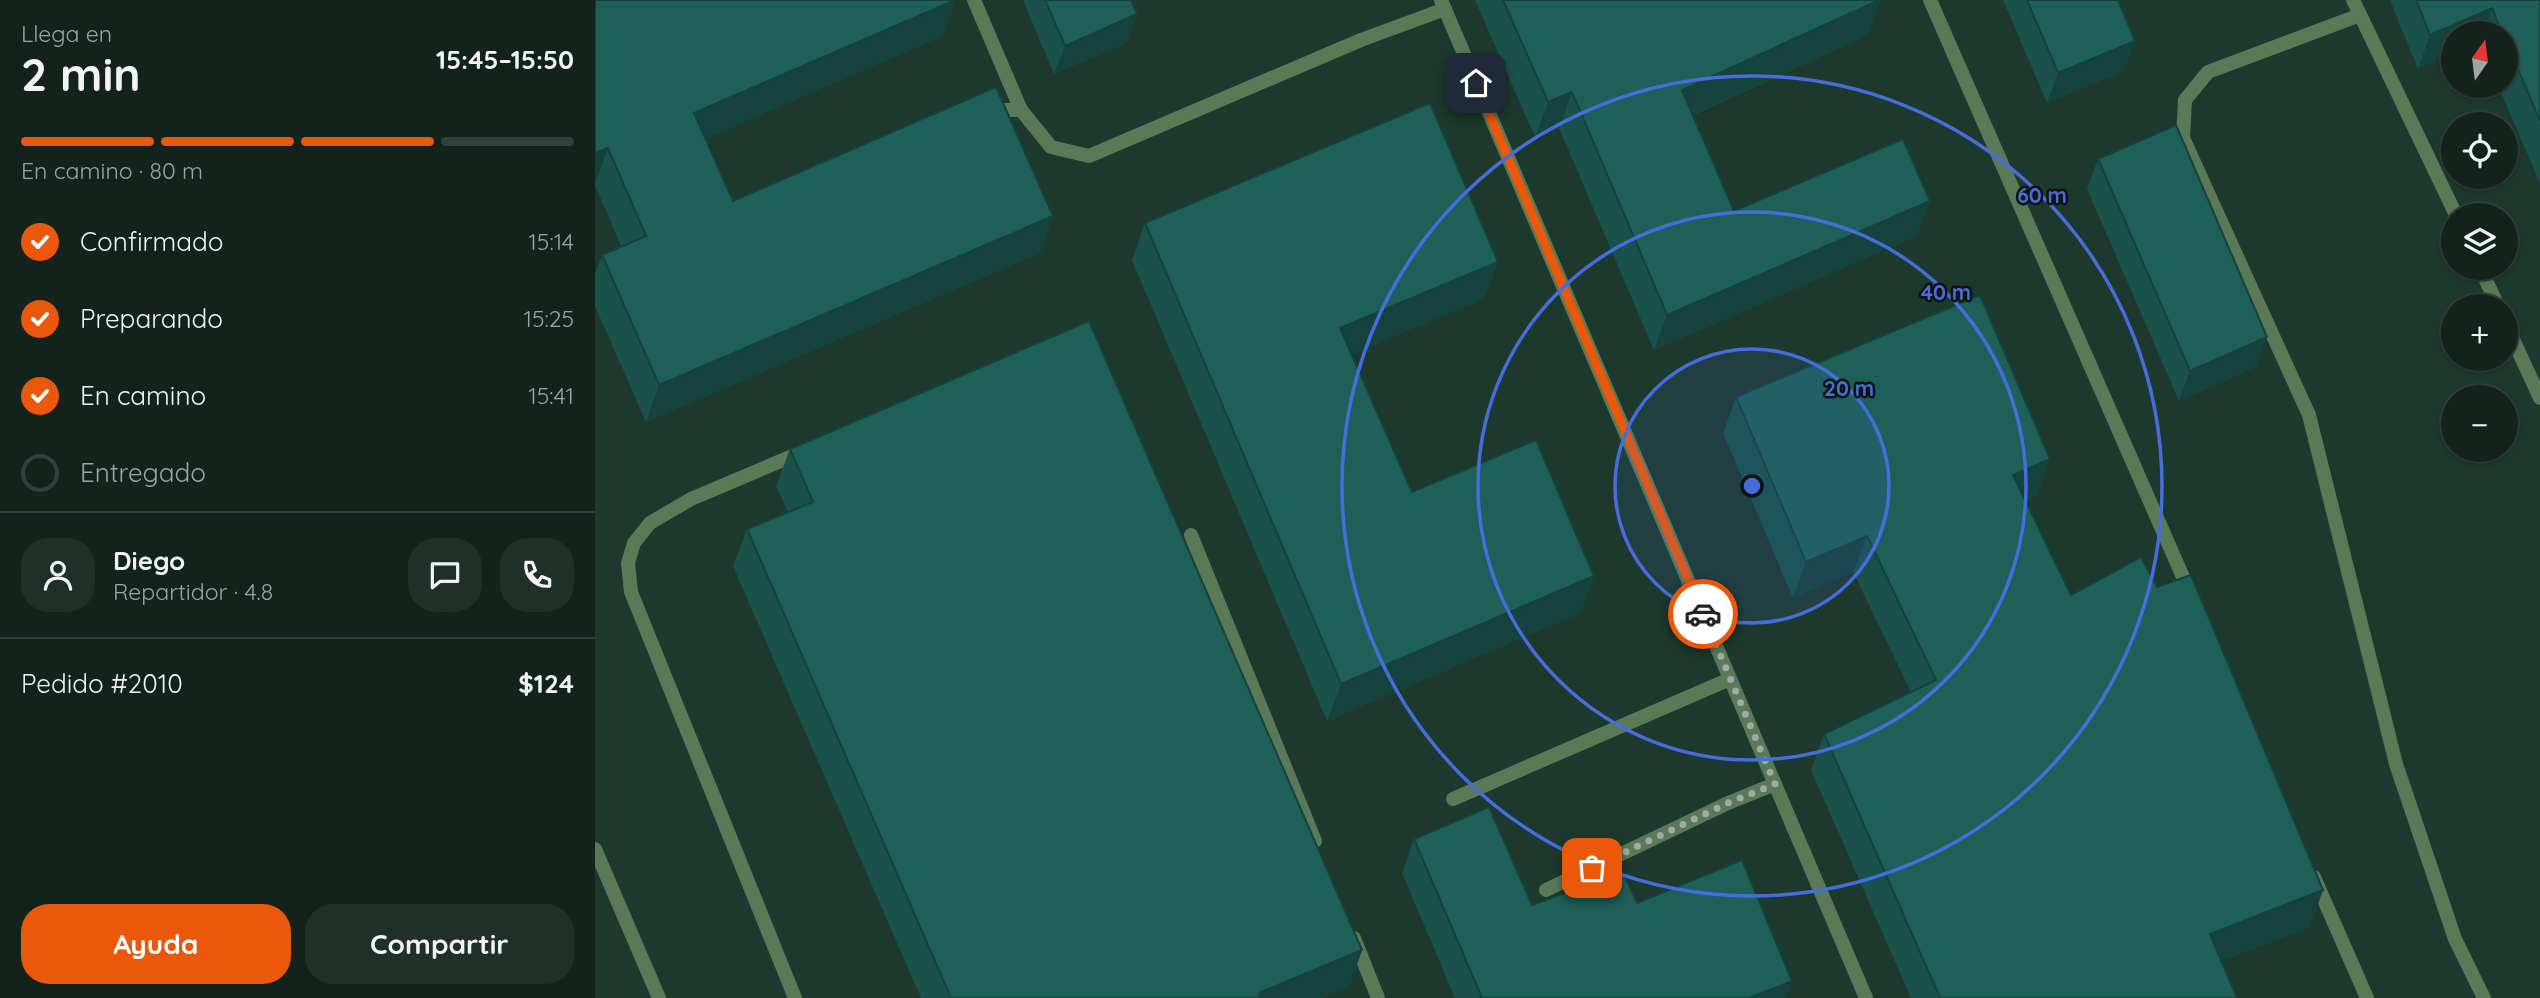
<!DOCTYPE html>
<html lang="es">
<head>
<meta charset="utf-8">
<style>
	:root { --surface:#14221c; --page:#212f29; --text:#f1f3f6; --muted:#9da4a3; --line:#333f3b; --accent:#ea580c }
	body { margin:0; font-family:Quicksand,sans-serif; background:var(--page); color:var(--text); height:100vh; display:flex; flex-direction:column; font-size:26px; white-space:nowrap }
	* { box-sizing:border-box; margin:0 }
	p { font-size:23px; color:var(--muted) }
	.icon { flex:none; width:38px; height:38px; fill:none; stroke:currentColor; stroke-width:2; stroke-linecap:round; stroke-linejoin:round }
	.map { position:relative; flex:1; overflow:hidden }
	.details { display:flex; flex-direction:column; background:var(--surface); width:595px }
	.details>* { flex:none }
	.needle { width:46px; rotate:14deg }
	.tools { position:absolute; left:1846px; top:21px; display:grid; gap:14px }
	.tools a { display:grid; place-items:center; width:77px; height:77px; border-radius:50%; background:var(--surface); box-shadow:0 2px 5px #0004,0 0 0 2px var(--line); font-size:35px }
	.pin { position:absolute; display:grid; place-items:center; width:60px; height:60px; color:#fff; margin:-30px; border-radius:14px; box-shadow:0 4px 10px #0006 }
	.courier { position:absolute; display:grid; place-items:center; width:70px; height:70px; margin:-35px; border:5px solid #ea580c; border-radius:50%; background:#fff; color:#222; box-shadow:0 2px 9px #0007 }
	.overview em { font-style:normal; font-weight:800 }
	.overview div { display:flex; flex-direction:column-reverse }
	.overview { display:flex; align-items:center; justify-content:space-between; height:119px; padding:0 21px }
	h1 { font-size:46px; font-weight:800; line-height:52px }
	.bar { display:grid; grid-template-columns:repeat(4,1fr); gap:10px 7px; align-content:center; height:84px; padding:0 21px }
	.bar i { height:9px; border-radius:5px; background:var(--line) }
	.bar .current { background:var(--accent) }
	.bar p { grid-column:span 4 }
	.line { display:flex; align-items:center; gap:18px; padding:0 21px; border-top:2px solid var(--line) }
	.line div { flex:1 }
	.round { display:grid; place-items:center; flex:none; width:74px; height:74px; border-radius:28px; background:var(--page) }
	ol { padding:0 21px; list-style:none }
	li { display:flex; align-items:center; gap:21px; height:77px }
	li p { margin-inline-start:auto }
	li .icon { padding:7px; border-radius:50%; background:var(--accent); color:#fff; stroke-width:4 }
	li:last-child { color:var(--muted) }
	li i { width:38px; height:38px; border:4px solid var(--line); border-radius:50% }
	.button { display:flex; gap:14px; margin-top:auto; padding:14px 21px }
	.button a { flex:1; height:80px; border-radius:28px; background:var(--accent); color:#fff; font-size:28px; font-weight:800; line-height:80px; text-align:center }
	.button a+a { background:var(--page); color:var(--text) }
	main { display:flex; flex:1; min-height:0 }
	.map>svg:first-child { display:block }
</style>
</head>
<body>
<main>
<section class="details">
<div class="overview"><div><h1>2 min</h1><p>Llega en</p></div><em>15:45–15:50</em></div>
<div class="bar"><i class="current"></i><i class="current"></i><i class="current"></i><i></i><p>En camino · 80 m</p></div>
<ol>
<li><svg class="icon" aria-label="check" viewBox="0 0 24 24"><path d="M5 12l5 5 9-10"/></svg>Confirmado<p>15:14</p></li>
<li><svg class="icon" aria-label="check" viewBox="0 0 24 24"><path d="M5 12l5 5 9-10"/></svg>Preparando<p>15:25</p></li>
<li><svg class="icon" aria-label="check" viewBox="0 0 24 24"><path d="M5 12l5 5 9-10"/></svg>En camino<p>15:41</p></li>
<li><i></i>Entregado</li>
</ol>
<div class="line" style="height:126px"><a class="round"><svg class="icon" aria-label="person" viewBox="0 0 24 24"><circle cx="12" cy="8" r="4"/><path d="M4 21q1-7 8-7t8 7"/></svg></a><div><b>Diego</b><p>Repartidor · 4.8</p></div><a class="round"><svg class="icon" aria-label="chat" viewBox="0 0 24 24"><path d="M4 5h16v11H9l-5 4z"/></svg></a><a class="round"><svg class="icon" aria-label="phone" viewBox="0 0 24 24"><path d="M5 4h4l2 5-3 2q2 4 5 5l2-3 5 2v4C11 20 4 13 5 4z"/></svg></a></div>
<div class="line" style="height:91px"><div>Pedido #2010</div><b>$124</b></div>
<div class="button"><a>Ayuda</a><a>Compartir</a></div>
</section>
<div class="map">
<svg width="1945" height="998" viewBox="0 0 1945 998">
	<rect width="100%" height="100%" fill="#1b2d25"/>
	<path fill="#1d382c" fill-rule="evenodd" d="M 0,0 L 1945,0 L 1945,998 L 0,998 ZM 1858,33 L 1911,33 L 1911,86 L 1858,86 ZM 1858,124 L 1911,124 L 1911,177 L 1858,177 ZM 1858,215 L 1911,215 L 1911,268 L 1858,268 ZM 1858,306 L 1911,306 L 1911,359 L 1858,359 ZM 1858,397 L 1911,397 L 1911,450 L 1858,450 Z"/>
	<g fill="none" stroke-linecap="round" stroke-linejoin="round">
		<path stroke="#597957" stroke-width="14" d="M 379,0 L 426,110
			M 1335,0 L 1595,593
			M 1758,0 L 1861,215
			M 1765,15 L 1613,72 L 1590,100 L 1588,138 L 1714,415 L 1801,764 L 1860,939 L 1889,998
			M 395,110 L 426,110 L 456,147 L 494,156 L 766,40 L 850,9
			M 1885,268 L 1903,306
			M 1911,324 L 1945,398
			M 596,535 L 720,841
			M 858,799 L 1135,679
			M 0,849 L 64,998
			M 1719,877 L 1772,998
			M 951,890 L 1133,803 L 1180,784
			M 759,938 L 783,998
			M 200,998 L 36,592 L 33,563 L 39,543 L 55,523 L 96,499 L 207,452"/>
		<path stroke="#597957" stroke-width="14" d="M 846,0 L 1271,998"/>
	</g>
	<path fill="#1a524b" d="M 0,0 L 348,36 L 110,139 L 138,201 L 458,216 L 445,253 L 51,422 L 0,306 L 0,274 L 7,255 L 26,246 L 0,185 Z
		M 428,0 L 536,0 L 542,14 L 532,43 L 459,74 Z
		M 880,0 L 1286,0 L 1273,35 L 1098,115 L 1139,211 L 1322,236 L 1059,350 L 964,128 L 940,137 Z
		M 1408,0 L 1523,0 L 1529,71 L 1452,103 Z
		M 1795,0 L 1945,0 L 1945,183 L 1903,86 L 1911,86 L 1911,33 L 1858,33 L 1823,69 Z
		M 1503,159 L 1661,367 L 1584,401 L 1492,189 Z
		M 550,223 L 903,262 L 889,299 L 757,354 L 817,492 L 999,576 L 985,613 L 732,721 L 537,260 Z
		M 1141,397 L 1442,496 L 1430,501 L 1476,595 L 1715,927 L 1626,961 L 1642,998 L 1316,998 L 1216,770 L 1229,734 L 1316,692 L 1258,572 L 1198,598 L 1128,433 Z
		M 195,449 L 767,950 L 754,987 L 727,998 L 326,998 L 138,566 L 152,529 L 193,512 L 181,486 Z
		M 819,839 L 937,905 L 1042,903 L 1197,981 L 1190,998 L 860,998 L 807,873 Z"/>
	<path fill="#15423d" d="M 361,0 L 348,36 L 85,150 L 99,113 Z
		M 1284,0 L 1286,0 L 1273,35 L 1074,125 L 1087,90 Z
		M 1897,8 L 1888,33 L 1858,33 L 1858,53 L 1823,69 L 1835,35 Z
		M 542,14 L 532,43 L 459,74 L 470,46 Z
		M 1540,41 L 1529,71 L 1452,103 L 1463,73 Z
		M 977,92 L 964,128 L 940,137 L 953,102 Z
		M 13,148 L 0,184 L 0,153 Z
		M 1335,201 L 1322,236 L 1059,350 L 1072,315 Z
		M 458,216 L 445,253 L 51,422 L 64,385 Z
		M 903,262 L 889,299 L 732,365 L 745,328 Z
		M 1672,337 L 1661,367 L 1584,401 L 1595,371 Z
		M 1455,459 L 1442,496 L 1405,511 L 1418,475 Z
		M 1272,536 L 1258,572 L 1198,598 L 1211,562 Z
		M 999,576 L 985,613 L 732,721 L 746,684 Z
		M 1728,890 L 1715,927 L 1602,970 L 1615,934 Z
		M 767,950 L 754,987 L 727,998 L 662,998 L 664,993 Z
		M 1197,981 L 1190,998 L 1154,998 Z"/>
	<path fill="#1e5f57" stroke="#15423d" stroke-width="2" d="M 0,0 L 360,0 L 99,113 L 138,201 L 401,87 L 458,216 L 64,385 L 7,255 L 51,236 L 13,148 L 0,153 Z
		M 450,0 L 536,0 L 542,14 L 470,46 Z
		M 908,0 L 1284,0 L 1087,90 L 1139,211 L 1308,139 L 1335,201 L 1072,315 L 977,92 L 953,102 Z
		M 1432,0 L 1523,0 L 1540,41 L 1463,73 Z
		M 1821,0 L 1945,0 L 1945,121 L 1911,41 L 1911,33 L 1907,33 L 1897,8 L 1835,35 Z
		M 835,103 L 903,262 L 745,328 L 817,492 L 941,440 L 999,576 L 746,684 L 550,223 Z
		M 1581,125 L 1672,337 L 1595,371 L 1503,159 Z
		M 1385,295 L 1455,459 L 1418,475 L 1476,595 L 1546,557 L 1562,587 L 1596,575 L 1728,890 L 1615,934 L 1642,998 L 1345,998 L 1229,734 L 1341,680 L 1272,536 L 1211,562 L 1141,397 Z
		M 494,321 L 767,950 L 664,993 L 666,998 L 356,998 L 152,529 L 218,502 L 195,449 Z
		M 894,807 L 937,905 L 1028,872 L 1042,903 L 1147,860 L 1197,981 L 1154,998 L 887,998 L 819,839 Z"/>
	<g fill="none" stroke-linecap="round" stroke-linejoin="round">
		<path stroke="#9eaca5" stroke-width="7" stroke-dasharray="0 12.6" d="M 997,868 L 1133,803 L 1180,784 L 1108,614"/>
		<path stroke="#ea580c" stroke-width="9" d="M 881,83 L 1108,614"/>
	</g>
	<circle cx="1157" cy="486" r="137" fill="#456edc" fill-opacity=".12"/>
	<g fill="none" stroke="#456edc" stroke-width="3.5">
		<circle cx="1157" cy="486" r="137"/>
		<circle cx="1157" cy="486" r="274"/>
		<circle cx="1157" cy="486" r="410"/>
	</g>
	<circle cx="1157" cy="486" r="10" fill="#456edc" stroke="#0b1310" stroke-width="3.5"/>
	<g font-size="21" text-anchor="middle" font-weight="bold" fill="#456edc" stroke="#0b1310" stroke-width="5" stroke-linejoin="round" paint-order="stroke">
		<text x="1447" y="203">60 m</text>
		<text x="1351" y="300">40 m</text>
		<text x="1254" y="396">20 m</text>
	</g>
</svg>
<div class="tools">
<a><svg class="needle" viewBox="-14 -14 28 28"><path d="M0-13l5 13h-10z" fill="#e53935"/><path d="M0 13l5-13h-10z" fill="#9da4a3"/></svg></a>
<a><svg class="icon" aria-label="locate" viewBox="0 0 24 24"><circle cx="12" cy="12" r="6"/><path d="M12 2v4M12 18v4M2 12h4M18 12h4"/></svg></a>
<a><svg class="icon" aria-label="layers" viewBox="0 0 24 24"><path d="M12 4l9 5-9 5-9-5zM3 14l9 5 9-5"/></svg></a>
<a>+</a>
<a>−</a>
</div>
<div class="pin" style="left:997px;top:868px;background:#ea580c"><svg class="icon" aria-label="bag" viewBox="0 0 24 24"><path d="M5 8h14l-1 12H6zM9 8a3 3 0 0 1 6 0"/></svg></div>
<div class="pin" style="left:881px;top:83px;background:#1f2937"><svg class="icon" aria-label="home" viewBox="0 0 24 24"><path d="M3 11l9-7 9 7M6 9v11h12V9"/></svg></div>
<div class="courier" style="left:1108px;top:614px"><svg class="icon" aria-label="car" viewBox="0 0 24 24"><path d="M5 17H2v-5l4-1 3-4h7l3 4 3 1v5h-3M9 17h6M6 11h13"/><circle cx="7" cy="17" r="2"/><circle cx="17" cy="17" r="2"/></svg></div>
</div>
</main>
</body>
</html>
